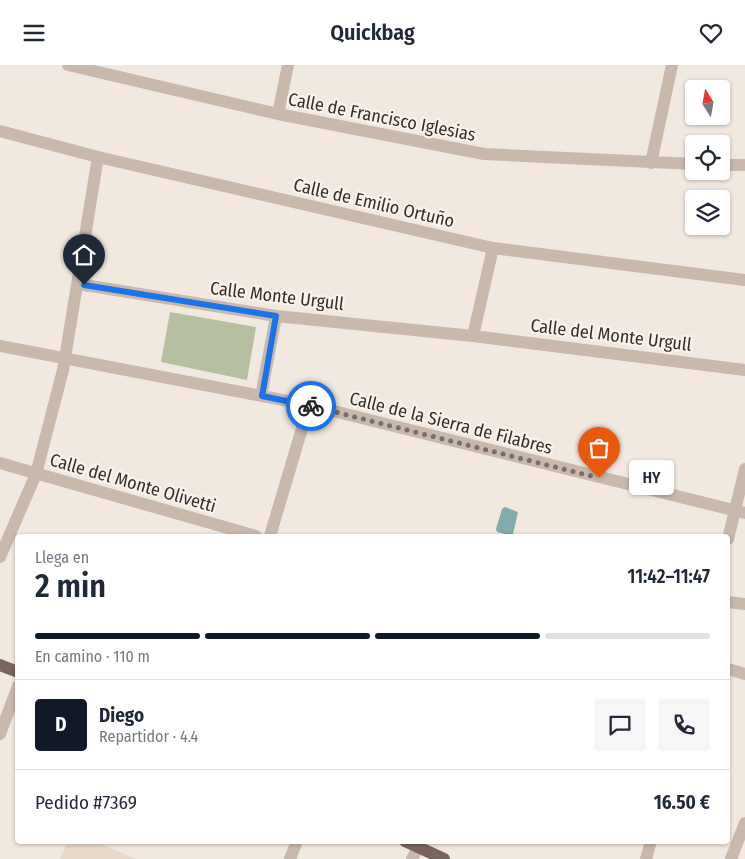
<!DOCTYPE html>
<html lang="es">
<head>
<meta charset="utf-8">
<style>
	:root { --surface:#fff; --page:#f6f6f7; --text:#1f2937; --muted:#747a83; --line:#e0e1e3; --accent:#111827 }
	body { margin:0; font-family:"Fira Sans Condensed",sans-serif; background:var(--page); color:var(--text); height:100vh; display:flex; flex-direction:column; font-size:19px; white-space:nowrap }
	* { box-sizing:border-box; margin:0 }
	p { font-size:16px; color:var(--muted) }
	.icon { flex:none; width:28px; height:28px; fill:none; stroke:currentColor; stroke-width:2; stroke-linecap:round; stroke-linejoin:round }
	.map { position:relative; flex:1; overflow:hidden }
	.side { position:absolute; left:15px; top:469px; width:715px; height:310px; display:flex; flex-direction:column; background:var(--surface); border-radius:5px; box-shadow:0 1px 4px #0004 }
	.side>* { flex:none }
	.needle { width:32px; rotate:349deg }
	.tools { position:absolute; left:685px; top:15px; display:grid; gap:10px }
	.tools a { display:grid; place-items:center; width:45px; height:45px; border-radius:5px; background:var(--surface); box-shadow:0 1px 4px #0004; font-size:25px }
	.pin { position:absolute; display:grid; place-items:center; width:42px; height:42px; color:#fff; margin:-51px -21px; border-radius:50% 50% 50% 0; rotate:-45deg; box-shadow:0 0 5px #0007 }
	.pin .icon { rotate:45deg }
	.courier { position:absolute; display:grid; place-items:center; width:50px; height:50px; margin:-25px; border:4px solid #1a73e8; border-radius:50%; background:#fff; color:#222; box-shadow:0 1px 6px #0007 }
	.bubble { position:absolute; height:35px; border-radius:5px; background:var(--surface); box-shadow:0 1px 4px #0004; font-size:16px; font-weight:600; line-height:35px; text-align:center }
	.summary em { font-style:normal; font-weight:600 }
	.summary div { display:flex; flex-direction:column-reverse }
	.summary { display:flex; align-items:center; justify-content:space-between; height:85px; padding:0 20px }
	h1 { font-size:32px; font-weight:600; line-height:38px }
	.bar { display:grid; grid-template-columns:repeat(4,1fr); gap:8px 5px; align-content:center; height:60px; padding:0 20px }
	.bar i { height:6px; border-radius:4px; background:var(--line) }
	.bar .current { background:var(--accent) }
	.bar p { grid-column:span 4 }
	.line { display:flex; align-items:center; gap:12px; padding:0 20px; border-top:1px solid var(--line) }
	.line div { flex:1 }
	.round { display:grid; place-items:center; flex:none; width:52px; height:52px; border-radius:5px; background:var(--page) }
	header { display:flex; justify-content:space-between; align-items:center; height:65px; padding:0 20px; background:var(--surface); font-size:22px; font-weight:600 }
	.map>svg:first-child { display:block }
</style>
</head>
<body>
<header><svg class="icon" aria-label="menu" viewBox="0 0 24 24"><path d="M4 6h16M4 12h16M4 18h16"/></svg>Quickbag<svg class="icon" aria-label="heart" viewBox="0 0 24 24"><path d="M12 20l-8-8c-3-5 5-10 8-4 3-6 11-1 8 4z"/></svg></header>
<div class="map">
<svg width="745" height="794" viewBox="0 0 745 794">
	<rect width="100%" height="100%" fill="#f1e8e0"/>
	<path fill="#b6bfa0" d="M 170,247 L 256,262 L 247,315 L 161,297 Z"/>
	<path fill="#e8d9c8" d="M 68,776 L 94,776 L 136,794 L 60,794 Z"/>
	<path fill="#81abac" d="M 505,442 L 518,447 L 513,469 L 509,470 L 497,467 L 496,464 L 502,444 Z"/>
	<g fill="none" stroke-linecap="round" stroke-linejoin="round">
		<path stroke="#c9b8ac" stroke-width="12" d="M 68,0 L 278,49 L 484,89 L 694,99
			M 278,49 L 288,0
			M 0,66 L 98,92 L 493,183 L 745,215
			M 651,98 L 672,0
			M 721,100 L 745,100
			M 78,219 L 276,251 L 473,271 L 745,305
			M 473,271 L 493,183
			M 0,281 L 309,340 L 745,448
			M 261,331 L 276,251
			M 0,398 L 256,471
			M 270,471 L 309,340
			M 728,474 L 745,404
			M 0,492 L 36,409 L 63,305 L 98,92
			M 728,537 L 745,539
			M 728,604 L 745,609
			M 0,669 L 18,621
			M 290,794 L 297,776
			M 412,794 L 418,782
			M 646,794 L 651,776
			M 731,794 L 745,758"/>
		<path stroke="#78655d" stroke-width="12" d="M 0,600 L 18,607
			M 405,776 L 444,794"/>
	</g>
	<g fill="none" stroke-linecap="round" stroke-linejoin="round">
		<path stroke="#786f6a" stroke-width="5" stroke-dasharray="0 9" d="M 311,341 L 599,413"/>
		<path stroke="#1a73e8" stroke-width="6" d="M 84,220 L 276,251 L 262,331 L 311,341"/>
	</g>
	<g text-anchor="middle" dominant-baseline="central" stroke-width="4.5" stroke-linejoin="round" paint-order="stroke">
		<g font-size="18" fill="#372e2a" stroke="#f9f3ec">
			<text transform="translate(382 52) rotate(11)">Calle de Francisco Iglesias</text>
			<text transform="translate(374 138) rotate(13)">Calle de Emilio Ortuño</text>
			<text transform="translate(277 231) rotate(7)">Calle Monte Urgull</text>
			<text transform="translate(611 270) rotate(7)">Calle del Monte Urgull</text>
			<text transform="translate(451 358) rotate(14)">Calle de la Sierra de Filabres</text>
			<text transform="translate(133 418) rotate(16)">Calle del Monte Olivetti</text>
		</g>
	</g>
</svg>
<div class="tools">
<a><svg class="needle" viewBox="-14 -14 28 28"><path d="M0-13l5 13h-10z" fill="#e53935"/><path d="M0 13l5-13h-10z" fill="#747a83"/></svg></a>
<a><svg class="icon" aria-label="locate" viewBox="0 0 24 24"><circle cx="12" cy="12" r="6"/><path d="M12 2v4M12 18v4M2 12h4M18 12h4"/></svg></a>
<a><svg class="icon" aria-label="layers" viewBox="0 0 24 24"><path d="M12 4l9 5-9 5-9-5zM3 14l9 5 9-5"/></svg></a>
</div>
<div class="pin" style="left:599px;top:413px;background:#ea580c"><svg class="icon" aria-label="bag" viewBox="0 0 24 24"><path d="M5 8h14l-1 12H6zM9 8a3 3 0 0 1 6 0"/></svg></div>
<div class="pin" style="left:84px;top:220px;background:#1f2937"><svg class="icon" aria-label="home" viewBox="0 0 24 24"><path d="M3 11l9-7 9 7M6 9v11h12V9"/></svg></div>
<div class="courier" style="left:311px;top:341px"><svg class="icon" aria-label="bike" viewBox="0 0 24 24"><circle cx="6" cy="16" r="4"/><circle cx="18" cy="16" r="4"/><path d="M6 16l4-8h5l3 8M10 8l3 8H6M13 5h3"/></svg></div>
<div class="bubble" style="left:629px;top:395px;width:45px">HY</div>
<section class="side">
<div class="summary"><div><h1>2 min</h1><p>Llega en</p></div><em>11:42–11:47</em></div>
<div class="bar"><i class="current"></i><i class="current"></i><i class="current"></i><i></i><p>En camino · 110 m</p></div>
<div class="line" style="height:90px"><b class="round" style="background:var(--accent);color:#fff">D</b><div><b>Diego</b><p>Repartidor · 4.4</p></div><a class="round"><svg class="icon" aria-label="chat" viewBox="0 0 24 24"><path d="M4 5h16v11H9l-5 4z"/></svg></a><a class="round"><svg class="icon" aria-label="phone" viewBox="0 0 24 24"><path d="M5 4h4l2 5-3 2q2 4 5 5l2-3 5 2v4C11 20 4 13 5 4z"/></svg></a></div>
<div class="line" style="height:65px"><div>Pedido #7369</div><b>16.50 €</b></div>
</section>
</div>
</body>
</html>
